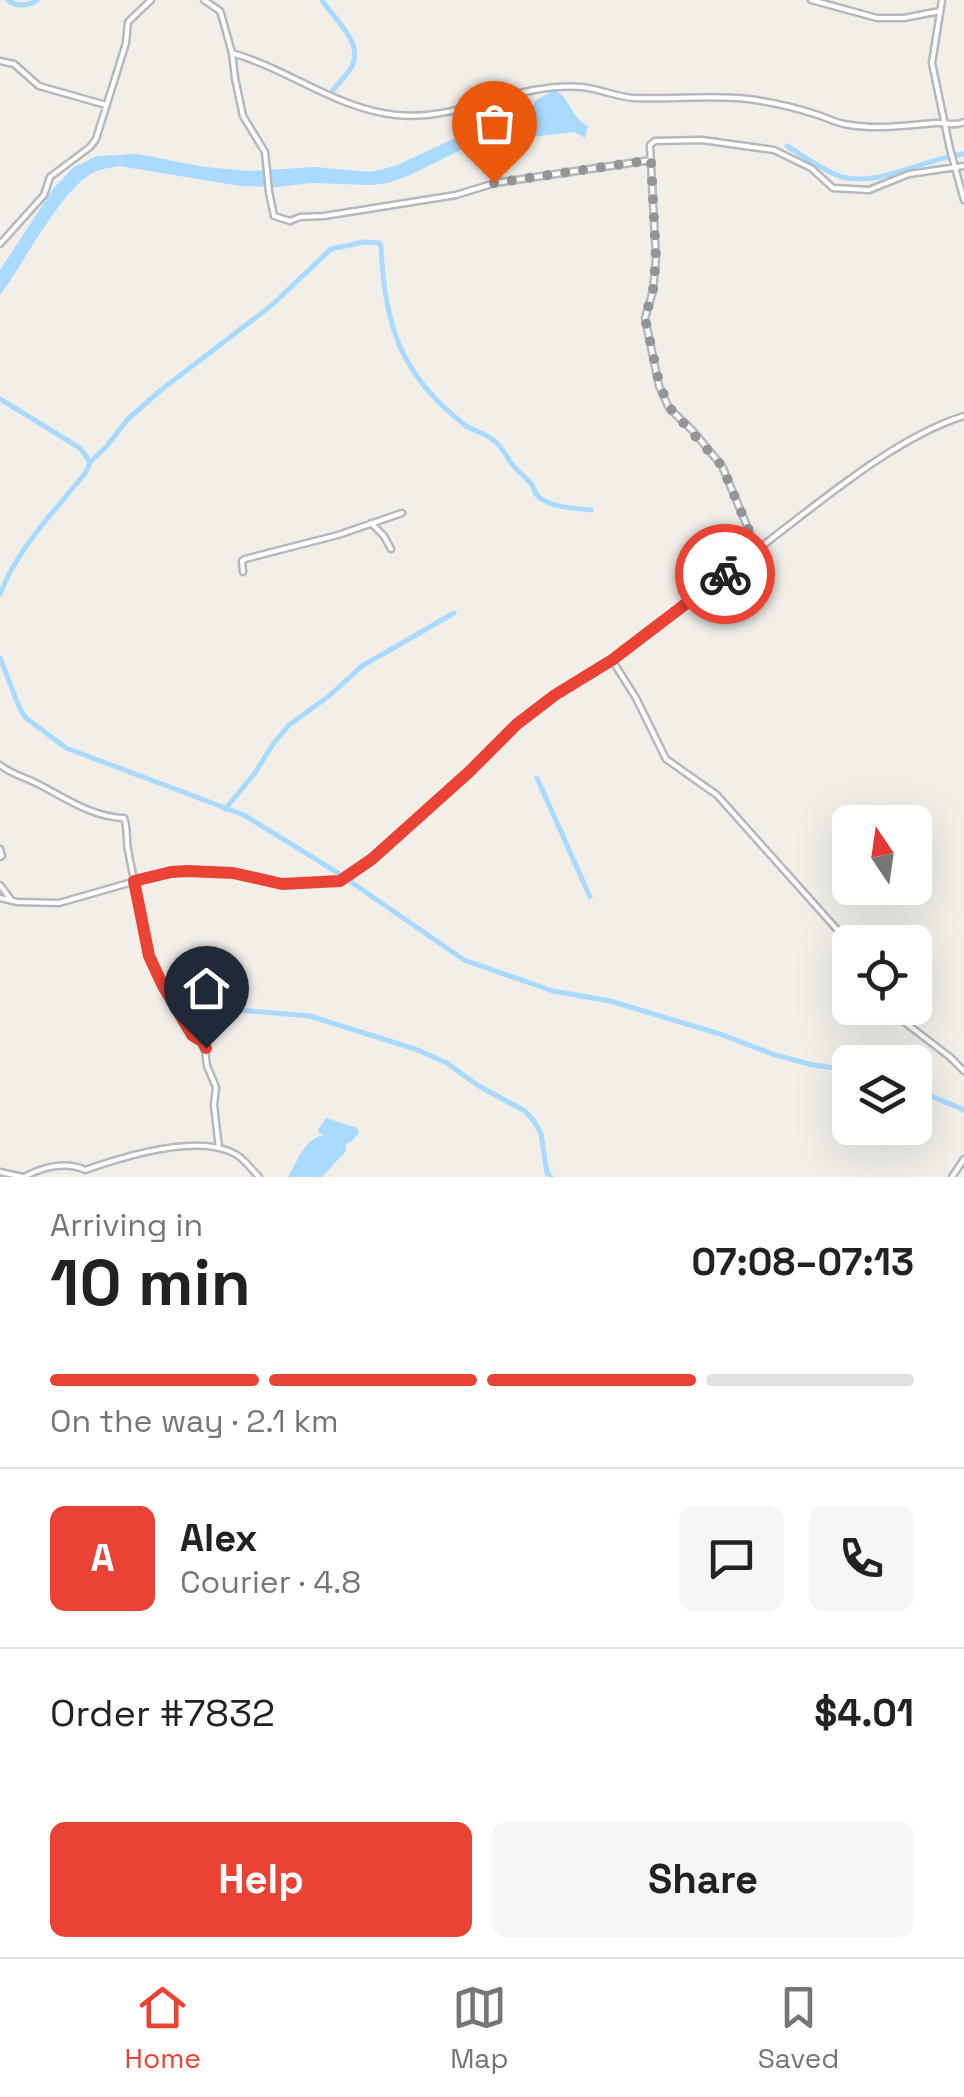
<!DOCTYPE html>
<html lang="en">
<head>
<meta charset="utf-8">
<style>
	:root { --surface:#fff; --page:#f6f6f6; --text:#222; --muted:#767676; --line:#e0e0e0; --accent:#ea4335 }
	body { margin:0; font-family:"Space Grotesk",sans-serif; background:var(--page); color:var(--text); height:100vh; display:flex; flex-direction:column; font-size:38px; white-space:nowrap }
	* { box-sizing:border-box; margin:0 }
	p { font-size:32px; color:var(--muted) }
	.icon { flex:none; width:55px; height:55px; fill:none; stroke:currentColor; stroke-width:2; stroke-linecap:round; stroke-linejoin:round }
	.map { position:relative; height:1177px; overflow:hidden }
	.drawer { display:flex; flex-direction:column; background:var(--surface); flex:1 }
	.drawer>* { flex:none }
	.needle { width:65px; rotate:347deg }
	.controls { position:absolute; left:832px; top:805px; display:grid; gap:20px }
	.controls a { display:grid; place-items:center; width:100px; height:100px; border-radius:15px; background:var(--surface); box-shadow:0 10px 40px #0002; font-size:50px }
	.pin { position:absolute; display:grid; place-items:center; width:85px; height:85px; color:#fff; margin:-102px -42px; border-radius:50% 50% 50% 0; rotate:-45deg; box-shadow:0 0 10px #0007 }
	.pin .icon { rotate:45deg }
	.courier { position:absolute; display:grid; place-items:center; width:100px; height:100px; margin:-50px; border:8px solid #ea4335; border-radius:50%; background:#fff; color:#222; box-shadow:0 2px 12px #0007 }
	.headline em { font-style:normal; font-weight:700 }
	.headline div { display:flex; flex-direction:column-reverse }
	.headline { display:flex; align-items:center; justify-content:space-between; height:170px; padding:0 50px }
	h1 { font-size:65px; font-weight:700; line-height:75px }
	.bar { display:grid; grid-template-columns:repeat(4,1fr); gap:15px 10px; align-content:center; height:120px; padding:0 50px }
	.bar i { height:12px; border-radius:8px; background:var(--line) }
	.bar .on { background:var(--accent) }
	.bar p { grid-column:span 4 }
	.line { display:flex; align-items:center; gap:25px; padding:0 50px; border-top:2px solid var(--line) }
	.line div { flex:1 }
	.round { display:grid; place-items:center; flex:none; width:105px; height:105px; border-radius:15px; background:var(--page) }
	.action { display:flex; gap:20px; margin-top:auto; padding:20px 50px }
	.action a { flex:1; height:115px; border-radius:15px; background:var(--accent); color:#fff; font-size:40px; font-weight:700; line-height:115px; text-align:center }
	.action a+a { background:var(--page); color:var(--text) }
	.menu { display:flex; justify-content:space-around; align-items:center; height:140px; border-top:2px solid var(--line); background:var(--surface); font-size:28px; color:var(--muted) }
	.menu a { display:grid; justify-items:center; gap:5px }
	.menu .on { color:var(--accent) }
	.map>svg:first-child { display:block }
</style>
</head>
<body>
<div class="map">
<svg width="964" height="1177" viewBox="0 0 964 1177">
	<rect width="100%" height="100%" fill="#f1efe8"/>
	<path fill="#aadaff" d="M 555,90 C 571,99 571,118 588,126 L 585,138 L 574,132 L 566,133 L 473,144 L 408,176 L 388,183 L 372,185 L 311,183 L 279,187 L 240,186 L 119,166 C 108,168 98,169 89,175 C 58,196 24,263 0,295 L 0,270 L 53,189 L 74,167 L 97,156 L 137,154 L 205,167 L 248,171 L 315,167 L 370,172 L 395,166 L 477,128 L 513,123 L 526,118 L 536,100 Z
		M 326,1118 L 357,1128 L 359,1133 L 352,1141 L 346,1144 L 346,1151 L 322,1177 L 288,1177 C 297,1161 305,1138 324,1135 L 319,1133 L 318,1130 Z"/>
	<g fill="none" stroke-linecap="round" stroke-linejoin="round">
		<path stroke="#aadaff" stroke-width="5" d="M 8,0 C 16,7 29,6 37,0
			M 322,0 C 333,18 364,42 352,66 C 347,76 337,84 331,93
			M 787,146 C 804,156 823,171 842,177 C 879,187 926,158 964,154
			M 0,399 L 80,448 L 90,462 L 86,472 C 55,511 18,547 0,594
			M 90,462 L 106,447 L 128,419 L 161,390 L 272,305 L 331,249 L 364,242 L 379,243 L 381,246 C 384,325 401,376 465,425 C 473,431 484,433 492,439 C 500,444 506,455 511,463 C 517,471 526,477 532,485 C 535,490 534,494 540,498 C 554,508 574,508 591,510
			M 0,658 L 20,709 L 26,718 L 66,748 L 244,815 L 338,873 L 464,960 L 553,991 L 610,1001 L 720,1034 L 775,1055 L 813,1065 L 850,1070
			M 537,778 L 590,897
			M 225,809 L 255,773 L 273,744 L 289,725 L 329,696 L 362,666 L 454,613
			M 190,1006 L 310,1016 L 415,1049 L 447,1063 L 477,1085 L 525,1111 L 534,1121 L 541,1134 L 547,1173 L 551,1177
			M 915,1089 L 964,1110"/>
		<defs>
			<path id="street" d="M 204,0 L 220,11 L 222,17 L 232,53 L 235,78 L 243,116 L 265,152 L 269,192 L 274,216 L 290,221 L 300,217 L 324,216 L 456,195 L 495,183 L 651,160
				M 811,0 L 877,18 L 904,18 L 940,11
				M 942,0 L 932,63 L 950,149 L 964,200
				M 232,53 C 288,69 337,109 396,115 C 459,122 519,81 582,87 C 600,89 617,97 634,98 C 673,100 710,94 748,99 C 771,102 793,107 815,114 C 825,117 834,122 844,124 C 875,130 903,126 935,123 C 946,122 953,127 964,122
				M 0,61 L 14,64 L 39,86 L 106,105
				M 0,244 L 44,195 L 50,177 L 90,147 L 96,139 L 126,43 L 128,22 L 151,0
				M 371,523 L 384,536 L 391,549
				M 757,550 C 815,506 895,437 964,416
				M 243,572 L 242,561 L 245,559 L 338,535 L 402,513
				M 612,660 L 636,698 L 666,759 L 717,795 L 842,935 L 850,969
				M 0,765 C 13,775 22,776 36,783 C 64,797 91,817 124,818 C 128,829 126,839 128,850 L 149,956 L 192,1035 L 204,1043 L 207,1066 L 216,1087 L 214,1105 L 219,1148
				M 0,849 L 2,856 L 0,857
				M 0,885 L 12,901
				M 0,898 L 17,902 L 59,903 L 150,877 L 187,871 L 233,873 L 281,883 L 340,881 L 372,859 L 469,772 L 517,724 L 555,695 L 612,660 L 757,550 L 722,466 L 693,431 L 669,408 L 659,386 L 645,318 L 653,291 L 656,258 L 650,145 L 655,141 L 702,140 L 774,150 L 811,168 L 833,188 L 869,190 L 909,174 L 964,166
				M 886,1008 L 950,1057 L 964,1071
				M 0,1172 L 23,1177
				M 24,1177 C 42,1167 66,1161 85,1170 C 122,1157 200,1132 237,1155 C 245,1160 252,1170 259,1177
				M 952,1177 L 964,1159"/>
		</defs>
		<use href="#street" stroke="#b5b8bc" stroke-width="9"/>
		<use href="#street" stroke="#fff" stroke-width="4"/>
	</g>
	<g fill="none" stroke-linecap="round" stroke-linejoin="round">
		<path stroke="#929495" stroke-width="10" stroke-dasharray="0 18" d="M 494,183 L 651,160 L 656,258 L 653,290 L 645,318 L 660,386 L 670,408 L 722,466 L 757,550 L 725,574"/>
		<path stroke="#ea4335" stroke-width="12" d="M 206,1048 L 202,1041 L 192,1035 L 163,986 L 149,956 L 134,881 L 171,872 L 187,871 L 233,873 L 282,884 L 340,881 L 372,859 L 469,772 L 517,724 L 555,695 L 612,660 L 725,574"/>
	</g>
</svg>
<div class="controls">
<a><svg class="needle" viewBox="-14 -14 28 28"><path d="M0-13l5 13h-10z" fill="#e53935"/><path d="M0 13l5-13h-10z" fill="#767676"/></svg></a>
<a><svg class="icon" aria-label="locate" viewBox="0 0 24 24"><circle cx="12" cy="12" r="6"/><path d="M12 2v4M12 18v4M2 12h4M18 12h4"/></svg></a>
<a><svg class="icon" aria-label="layers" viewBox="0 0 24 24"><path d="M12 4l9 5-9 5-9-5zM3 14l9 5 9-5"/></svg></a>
</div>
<div class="pin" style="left:494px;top:183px;background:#ea580c"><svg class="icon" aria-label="bag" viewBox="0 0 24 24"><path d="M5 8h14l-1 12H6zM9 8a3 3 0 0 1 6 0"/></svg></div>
<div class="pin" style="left:206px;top:1048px;background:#1f2937"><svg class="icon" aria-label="home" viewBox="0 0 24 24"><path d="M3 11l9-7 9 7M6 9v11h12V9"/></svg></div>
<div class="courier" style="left:725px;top:574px"><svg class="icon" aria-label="bike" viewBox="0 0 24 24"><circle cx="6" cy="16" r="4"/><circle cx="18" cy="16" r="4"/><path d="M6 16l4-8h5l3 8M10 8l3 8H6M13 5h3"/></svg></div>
</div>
<section class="drawer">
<div class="headline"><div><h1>10 min</h1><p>Arriving in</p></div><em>07:08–07:13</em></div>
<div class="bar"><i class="on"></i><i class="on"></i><i class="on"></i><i></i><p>On the way · 2.1 km</p></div>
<div class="line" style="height:180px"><b class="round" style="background:var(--accent);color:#fff">A</b><div><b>Alex</b><p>Courier · 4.8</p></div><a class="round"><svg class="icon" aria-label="chat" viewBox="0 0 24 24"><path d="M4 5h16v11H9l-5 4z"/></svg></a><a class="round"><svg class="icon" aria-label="phone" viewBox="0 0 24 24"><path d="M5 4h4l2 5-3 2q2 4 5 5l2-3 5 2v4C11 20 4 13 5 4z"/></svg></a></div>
<div class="line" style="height:130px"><div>Order #7832</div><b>$4.01</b></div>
<div class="action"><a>Help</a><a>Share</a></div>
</section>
<nav class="menu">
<a class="on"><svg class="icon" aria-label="home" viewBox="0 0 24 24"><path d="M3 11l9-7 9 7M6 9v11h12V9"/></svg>Home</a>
<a><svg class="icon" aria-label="map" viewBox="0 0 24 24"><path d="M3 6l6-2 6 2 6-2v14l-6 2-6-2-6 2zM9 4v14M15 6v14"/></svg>Map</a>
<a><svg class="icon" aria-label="saved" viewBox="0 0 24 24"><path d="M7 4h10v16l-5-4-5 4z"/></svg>Saved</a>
</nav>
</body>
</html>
